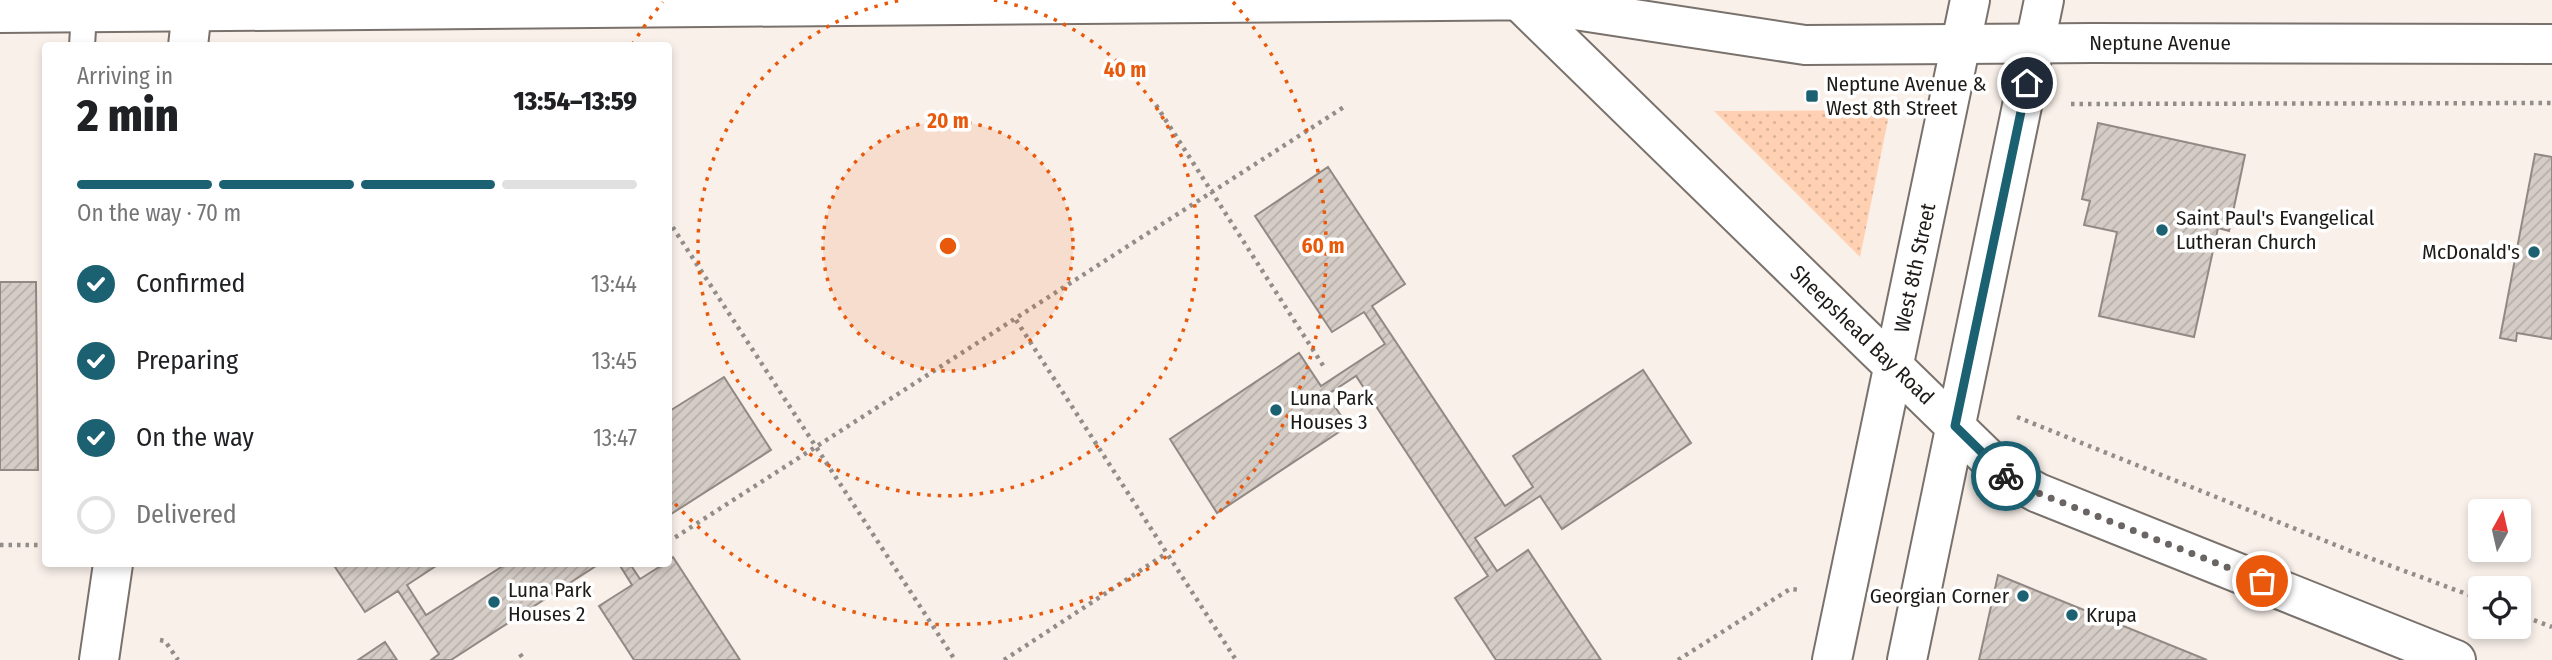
<!DOCTYPE html>
<html lang="en">
<head>
<meta charset="utf-8">
<style>
	:root { --surface:#fff; --page:#f6f6f6; --text:#202124; --muted:#757577; --line:#e0e0e0; --accent:#1b6172 }
	body { margin:0; font-family:"Fira Sans Condensed",sans-serif; background:var(--page); color:var(--text); height:100vh; display:flex; flex-direction:column; font-size:26px; white-space:nowrap }
	* { box-sizing:border-box; margin:0 }
	p { font-size:23px; color:var(--muted) }
	.icon { flex:none; width:38px; height:38px; fill:none; stroke:currentColor; stroke-width:2; stroke-linecap:round; stroke-linejoin:round }
	.map { position:relative; flex:1; overflow:hidden }
	.side { position:absolute; left:42px; top:42px; width:630px; height:525px; display:flex; flex-direction:column; background:var(--surface); border-radius:7px; box-shadow:0 4px 10px #0003 }
	.side>* { flex:none }
	.needle { width:46px; rotate:8deg }
	.tools { position:absolute; left:2468px; top:499px; display:grid; gap:14px }
	.tools a { display:grid; place-items:center; width:63px; height:63px; border-radius:7px; background:var(--surface); box-shadow:0 4px 10px #0003; font-size:35px }
	.pin { position:absolute; display:grid; place-items:center; width:60px; height:60px; color:#fff; margin:-30px; border:4px solid #fff; border-radius:50%; box-shadow:0 2px 7px #0007 }
	.courier { position:absolute; display:grid; place-items:center; width:70px; height:70px; margin:-35px; border:5px solid #1b6172; border-radius:50%; background:#fff; color:#222; box-shadow:0 2px 9px #0007 }
	.head em { font-style:normal; font-weight:800 }
	.head div { display:flex; flex-direction:column-reverse }
	.head { display:flex; align-items:center; justify-content:space-between; height:119px; padding:0 35px }
	h1 { font-size:46px; font-weight:800; line-height:52px }
	.bar { display:grid; grid-template-columns:repeat(4,1fr); gap:10px 7px; align-content:center; height:84px; padding:0 35px }
	.bar i { height:9px; border-radius:5px; background:var(--line) }
	.bar .active { background:var(--accent) }
	.bar p { grid-column:span 4 }
	ol { padding:0 35px; list-style:none }
	li { display:flex; align-items:center; gap:21px; height:77px }
	li p { margin-inline-start:auto }
	li .icon { padding:7px; border-radius:50%; background:var(--accent); color:#fff; stroke-width:4 }
	li:last-child { color:var(--muted) }
	li i { width:38px; height:38px; border:4px solid var(--line); border-radius:50% }
	.map>svg:first-child { display:block }
</style>
</head>
<body>
<div class="map">
<svg width="2552" height="660" viewBox="0 0 2552 660">
	<defs>
		<pattern id="grass-dots" width="8" height="8" patternUnits="userSpaceOnUse" patternTransform="scale(1.75)"><rect width="8" height="8" fill="#ffd1b2"/><path d="M2 2h.1M6 6h.1" fill="none" stroke="#dab398" stroke-width="1.8" stroke-linecap="round"/></pattern>
		<pattern id="building-hatch" width="6" height="6" patternUnits="userSpaceOnUse" patternTransform="scale(1.75)"><rect width="6" height="6" fill="#d5ccc6"/><path d="M-1 1l2-2M0 6l6-6M5 7l2-2" fill="none" stroke="#b6afa9"/></pattern>
	</defs>
	<rect width="100%" height="100%" fill="#f9f0ea"/>
	<path fill="url(#grass-dots)" d="M 1890,110 L 1860,257 L 1714,111 Z"/>
	<path fill="url(#building-hatch)" stroke="#928984" stroke-width="2" d="M 2098,123 L 2245,155 L 2229,231 L 2218,228 L 2194,337 L 2099,316 L 2117,232 L 2084,225 L 2090,201 L 2082,199 Z
		M 2535,154 L 2552,157 L 2552,339 L 2517,333 L 2516,341 L 2500,338 Z
		M 1328,167 L 1405,284 L 1372,306 L 1505,506 L 1533,487 L 1513,456 L 1643,370 L 1691,443 L 1562,529 L 1540,496 L 1475,538 L 1497,571 L 1528,550 L 1601,660 L 1496,660 L 1455,598 L 1488,576 L 1356,376 L 1327,395 L 1348,426 L 1217,513 L 1170,439 L 1299,353 L 1321,386 L 1385,344 L 1364,312 L 1332,332 L 1255,216 Z
		M 0,282 L 36,282 L 38,470 L 0,470 Z
		M 724,377 L 771,450 L 668,516 L 668,412 Z
		M 673,557 L 740,660 L 634,660 L 599,606 L 632,585 L 619,564 L 630,564 L 640,579 L 664,564 L 668,564 L 668,560 Z
		M 333,564 L 439,564 L 407,585 L 426,615 L 506,564 L 599,564 L 451,660 L 431,660 L 439,654 L 398,591 L 365,612 Z
		M 1998,575 L 2207,660 L 1979,660 Z
		M 385,642 L 397,660 L 358,660 Z"/>
	<g fill="none" stroke-linecap="round" stroke-linejoin="round">
		<defs>
			<path id="service" d="M 82,46 L 84,12"/>
			<path id="minor" d="M 1520,2 L 2005,475 L 2038,493 L 2456,660
				M 188,46 L 192,10
				M 99,660 L 113,564
				M 1832,660 L 1970,0
				M 1907,660 L 2044,0"/>
			<path id="secondary" d="M 1529,3 L 1805,45 L 2092,43 L 2552,44
				M 0,13 L 1557,0"/>
		</defs>
		<use href="#service" stroke="#79716c" stroke-width="28"/>
		<use href="#minor" stroke="#79716c" stroke-width="42"/>
		<use href="#secondary" stroke="#79716c" stroke-width="42"/>
		<path stroke="#938d89" stroke-width="4.5" stroke-dasharray="3.5 5" stroke-linecap="butt" d="M 2071,104 L 2552,103
			M 1156,105 L 1324,367
			M 668,220 L 955,660
			M 1016,320 L 1236,660
			M 2017,417 L 2348,550 L 2480,599
			M 668,542 L 1347,105
			M 0,545 L 46,545
			M 2518,614 L 2552,627
			M 160,640 L 165,641 L 178,660
			M 520,654 L 524,660
			M 1004,660 L 1167,553
			M 1678,660 L 1790,589 L 1801,590"/>
		<use href="#service" stroke="#fff" stroke-width="24"/>
		<use href="#minor" stroke="#fff" stroke-width="38"/>
		<use href="#secondary" stroke="#fff" stroke-width="38"/>
	</g>
	<g fill="none" stroke-linecap="round" stroke-linejoin="round">
		<path stroke="#6a6562" stroke-width="7" stroke-dasharray="0 12.6" d="M 2006,476 L 2038,493 L 2262,581"/>
		<path stroke="#1b6172" stroke-width="9" d="M 2006,476 L 1955,426 L 2027,83"/>
	</g>
	<circle cx="948" cy="246" r="125" fill="#e8590c" fill-opacity=".12"/>
	<g fill="none" stroke="#e8590c" stroke-width="3.5" stroke-dasharray="3.5 7">
		<circle cx="948" cy="246" r="125"/>
		<path d="M994 0A250 250 0 1 1 902 0"/>
		<path d="M632 45A375 375 0 0 1 663 2M1233 2A375 375 0 0 1 669 497"/>
	</g>
	<g fill="#1b6172" stroke="#fff" stroke-width="2.5">
		<rect x="1805" y="89" width="14" height="14" rx="3.5"/>
		<circle cx="2162" cy="230" r="7"/>
		<circle cx="2534" cy="252" r="7"/>
		<circle cx="1276" cy="410" r="7"/>
		<circle cx="2023" cy="596" r="7"/>
		<circle cx="494" cy="602" r="7"/>
		<circle cx="2072" cy="615" r="7"/>
	</g>
	<g text-anchor="middle" dominant-baseline="central" stroke-width="7" stroke-linejoin="round" paint-order="stroke">
		<g font-size="21" fill="#1d1a18" stroke="#fff">
			<text x="2160" y="43">Neptune Avenue</text>
			<text transform="translate(1915 268) rotate(-78)">West 8th Street</text>
			<text transform="translate(1862 335) rotate(44)">Sheepshead Bay Road</text>
		</g>
		<g font-size="21" fill="#1d1a18" stroke="#fff" text-anchor="start">
			<text x="1826" y="84">Neptune Avenue &amp;<tspan x="1826" dy="24">West 8th Street</tspan></text>
			<text x="2176" y="218">Saint Paul's Evangelical<tspan x="2176" dy="24">Lutheran Church</tspan></text>
			<text x="2520" y="252" text-anchor="end">McDonald's</text>
			<text x="1290" y="398">Luna Park<tspan x="1290" dy="24">Houses 3</tspan></text>
			<text x="508" y="590">Luna Park<tspan x="508" dy="24">Houses 2</tspan></text>
			<text x="2009" y="596" text-anchor="end">Georgian Corner</text>
			<text x="2086" y="615">Krupa</text>
		</g>
	</g>
	<circle cx="948" cy="246" r="10" fill="#e8590c" stroke="#fff" stroke-width="3.5"/>
	<g font-size="21" text-anchor="middle" font-weight="bold" fill="#e8590c" stroke="#fff" stroke-width="7" stroke-linejoin="round" paint-order="stroke">
		<text x="1125" y="77">40 m</text>
		<text x="948" y="128">20 m</text>
		<text x="1323" y="253">60 m</text>
	</g>
</svg>
<div class="tools">
<a><svg class="needle" viewBox="-14 -14 28 28"><path d="M0-13l5 13h-10z" fill="#e53935"/><path d="M0 13l5-13h-10z" fill="#757577"/></svg></a>
<a><svg class="icon" aria-label="locate" viewBox="0 0 24 24"><circle cx="12" cy="12" r="6"/><path d="M12 2v4M12 18v4M2 12h4M18 12h4"/></svg></a>
</div>
<div class="pin" style="left:2262px;top:581px;background:#ea580c"><svg class="icon" aria-label="bag" viewBox="0 0 24 24"><path d="M5 8h14l-1 12H6zM9 8a3 3 0 0 1 6 0"/></svg></div>
<div class="pin" style="left:2027px;top:83px;background:#1f2937"><svg class="icon" aria-label="home" viewBox="0 0 24 24"><path d="M3 11l9-7 9 7M6 9v11h12V9"/></svg></div>
<div class="courier" style="left:2006px;top:476px"><svg class="icon" aria-label="bike" viewBox="0 0 24 24"><circle cx="6" cy="16" r="4"/><circle cx="18" cy="16" r="4"/><path d="M6 16l4-8h5l3 8M10 8l3 8H6M13 5h3"/></svg></div>
<section class="side">
<div class="head"><div><h1>2 min</h1><p>Arriving in</p></div><em>13:54–13:59</em></div>
<div class="bar"><i class="active"></i><i class="active"></i><i class="active"></i><i></i><p>On the way · 70 m</p></div>
<ol>
<li><svg class="icon" aria-label="check" viewBox="0 0 24 24"><path d="M5 12l5 5 9-10"/></svg>Confirmed<p>13:44</p></li>
<li><svg class="icon" aria-label="check" viewBox="0 0 24 24"><path d="M5 12l5 5 9-10"/></svg>Preparing<p>13:45</p></li>
<li><svg class="icon" aria-label="check" viewBox="0 0 24 24"><path d="M5 12l5 5 9-10"/></svg>On the way<p>13:47</p></li>
<li><i></i>Delivered</li>
</ol>
</section>
</div>
</body>
</html>
